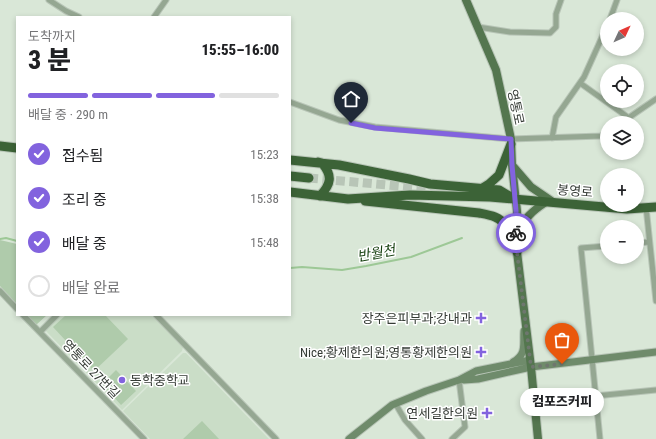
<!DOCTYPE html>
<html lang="ko">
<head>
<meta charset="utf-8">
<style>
	:root { --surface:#fff; --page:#f2f2f2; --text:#202124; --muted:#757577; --line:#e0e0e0; --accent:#8263de }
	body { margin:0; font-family:"Roboto Condensed","Noto Sans KR",sans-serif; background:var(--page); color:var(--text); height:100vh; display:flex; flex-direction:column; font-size:15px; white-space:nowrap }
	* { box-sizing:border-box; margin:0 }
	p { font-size:13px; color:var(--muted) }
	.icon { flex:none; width:22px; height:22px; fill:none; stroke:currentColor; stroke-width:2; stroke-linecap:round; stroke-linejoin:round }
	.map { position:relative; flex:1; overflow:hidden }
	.side { position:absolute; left:16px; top:16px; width:275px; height:300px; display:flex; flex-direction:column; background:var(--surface); border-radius:0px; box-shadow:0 2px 6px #0003 }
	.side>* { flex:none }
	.needle { width:26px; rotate:46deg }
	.buttons { position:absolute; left:600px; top:12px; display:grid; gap:8px }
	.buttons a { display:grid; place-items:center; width:44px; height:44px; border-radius:50%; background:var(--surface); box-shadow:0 2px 6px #0003; font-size:20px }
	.pin { position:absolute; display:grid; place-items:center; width:34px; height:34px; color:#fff; margin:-41px -17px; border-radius:50% 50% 50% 0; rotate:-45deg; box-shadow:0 0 4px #0007 }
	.pin .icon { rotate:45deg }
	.courier { position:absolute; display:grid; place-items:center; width:40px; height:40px; margin:-20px; border:3px solid #8263de; border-radius:50%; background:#fff; color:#222; box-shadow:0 1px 5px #0007 }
	.bubble { position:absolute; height:28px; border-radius:14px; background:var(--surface); box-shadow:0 2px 6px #0003; font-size:13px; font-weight:800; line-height:28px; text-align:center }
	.headline em { font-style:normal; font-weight:800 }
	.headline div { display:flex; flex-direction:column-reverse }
	.headline { display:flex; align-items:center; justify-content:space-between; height:68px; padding:0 12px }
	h1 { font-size:26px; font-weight:800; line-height:30px }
	.bar { display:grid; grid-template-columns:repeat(4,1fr); gap:6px 4px; align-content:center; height:48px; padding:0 12px }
	.bar i { height:5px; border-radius:3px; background:var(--line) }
	.bar .active { background:var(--accent) }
	.bar p { grid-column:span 4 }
	ol { padding:0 12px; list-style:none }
	li { display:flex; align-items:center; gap:12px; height:44px }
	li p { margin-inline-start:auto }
	li .icon { padding:4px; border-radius:50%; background:var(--accent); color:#fff; stroke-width:4 }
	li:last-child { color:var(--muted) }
	li i { width:22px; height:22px; border:2px solid var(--line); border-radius:50% }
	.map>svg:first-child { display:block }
</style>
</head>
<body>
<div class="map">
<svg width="656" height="439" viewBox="0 0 656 439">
	<rect width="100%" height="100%" fill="#d9e7d7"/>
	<path fill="#caddc7" d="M 61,315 L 151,315 L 183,347 L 182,351 L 122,410 L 45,330 Z
		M 183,353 L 186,353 L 269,439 L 150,439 L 123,411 Z"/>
	<path fill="#afcbab" d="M 0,240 L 17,244 L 17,304 L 0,286 Z
		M 27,315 L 47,315 L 36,325 Z
		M 66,315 L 105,315 L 128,339 L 94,371 L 53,327 Z
		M 116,370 L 136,391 L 121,405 L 102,384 Z
		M 202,421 L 219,439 L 183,439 Z"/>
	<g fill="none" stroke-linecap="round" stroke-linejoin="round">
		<path stroke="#9dc896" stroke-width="2" d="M 0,239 L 6,238 L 17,241
			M 290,268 L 302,267 L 342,270 L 366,266 L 411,257 L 462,238"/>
		<path stroke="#b8c5b7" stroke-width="9" stroke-dasharray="9 4.5" stroke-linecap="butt" d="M 309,178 L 477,193"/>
		<defs>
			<path id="street" d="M 49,0 L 66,11 L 79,17
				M 154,17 L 166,0
				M 610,19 L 617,0
				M 478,27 L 510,32 L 550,33 L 556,27 L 556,14 L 561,0
				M 580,83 L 629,118
				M 290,102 L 339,120 L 375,127 L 511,139 L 601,136 L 607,132
				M 621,123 L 656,99
				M 552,138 L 556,117 L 584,77 L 607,26
				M 646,207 L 656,301
				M 637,243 L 649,242
				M 0,291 L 17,309
				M 23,315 L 144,439
				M 156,315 L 276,439
				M 40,332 L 57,315
				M 595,396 L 656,390
				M 395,403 L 405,420 L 422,439
				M 452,439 L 465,427 L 459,380
				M 600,439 L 581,248 L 607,246"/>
			<path id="secondary" d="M 513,362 C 527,354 523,345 524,331
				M 464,380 L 478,379 L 531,367 L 656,352
				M 349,439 L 392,405 L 426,391 L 459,380 L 476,371 L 530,360"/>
			<path id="primary" d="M 466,0 L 496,70 L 511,139 L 512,165 L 517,211 L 517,252 L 531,367 L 538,439
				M 512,165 L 531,187 L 553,202
				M 517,233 C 525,218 532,211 546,202"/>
			<path id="highway" d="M 0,146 L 17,148
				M 290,160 L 339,165 L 409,179 L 430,184 L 499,190 L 511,197
				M 318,162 L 322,163 C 333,176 331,184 320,196
				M 290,176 L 309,178
				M 481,189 L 489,184 L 499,175 L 511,144
				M 290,192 L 348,199 L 410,195 L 490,197 L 627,209 L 656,207
				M 365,201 L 479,213 C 484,214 490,215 495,217 C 508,222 513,239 517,252"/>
		</defs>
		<use href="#street" stroke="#b8c5b7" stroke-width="7"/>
		<use href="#secondary" stroke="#b8c5b7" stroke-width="9"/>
		<use href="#primary" stroke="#b8c5b7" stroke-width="10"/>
		<use href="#highway" stroke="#b8c5b7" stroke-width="11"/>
		<use href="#street" stroke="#95a792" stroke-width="5"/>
		<use href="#secondary" stroke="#6f8b6b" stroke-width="7"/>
		<use href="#primary" stroke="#54764f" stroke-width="8"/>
		<use href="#highway" stroke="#3c6337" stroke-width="9"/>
	</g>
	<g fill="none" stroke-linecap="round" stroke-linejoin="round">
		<path stroke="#6e776e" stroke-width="4" stroke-dasharray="0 7.2" d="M 516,233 L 517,252 L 531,367 L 562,364"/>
		<path stroke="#8263de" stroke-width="5" d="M 351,123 L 375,128 L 511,139 L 512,165 L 516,211 L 516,233"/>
	</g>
	<g fill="#8263de" stroke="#fff" stroke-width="1.5">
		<path d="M479 312h4v4h4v4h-4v4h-4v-4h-4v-4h4z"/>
		<path d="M479 346h4v4h4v4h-4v4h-4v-4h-4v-4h4z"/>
		<circle cx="122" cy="380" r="4"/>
		<path d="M485 407h4v4h4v4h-4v4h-4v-4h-4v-4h4z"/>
	</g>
	<g text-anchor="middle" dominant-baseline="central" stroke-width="3" stroke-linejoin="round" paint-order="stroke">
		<g font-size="13" fill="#353b35" stroke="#fff">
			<text transform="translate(516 107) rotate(78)">영통로</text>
			<text transform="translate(575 191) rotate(5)">봉영로</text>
			<text transform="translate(91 369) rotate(46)">영통로 27번길</text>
		</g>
		<g font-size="13" fill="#353b35" stroke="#fff" text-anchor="end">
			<text x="472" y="318">장주은피부과;강내과</text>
			<text x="472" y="352">Nice;황제한의원;영통황제한의원</text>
			<text x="130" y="380" text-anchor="start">동학중학교</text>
			<text x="478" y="413">연세길한의원</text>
		</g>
		<g font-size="14" font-style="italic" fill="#133e0d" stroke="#fff">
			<text transform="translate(376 253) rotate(-11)">반월천</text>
		</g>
	</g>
</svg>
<div class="buttons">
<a><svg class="needle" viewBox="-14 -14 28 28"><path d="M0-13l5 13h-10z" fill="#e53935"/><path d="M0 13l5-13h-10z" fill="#757577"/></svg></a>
<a><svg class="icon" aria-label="locate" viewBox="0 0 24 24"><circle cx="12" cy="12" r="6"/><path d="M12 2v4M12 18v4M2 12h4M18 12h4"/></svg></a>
<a><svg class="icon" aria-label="layers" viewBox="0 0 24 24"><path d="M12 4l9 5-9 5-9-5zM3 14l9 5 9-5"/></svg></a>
<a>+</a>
<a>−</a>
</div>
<div class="pin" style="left:562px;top:364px;background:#ea580c"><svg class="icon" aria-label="bag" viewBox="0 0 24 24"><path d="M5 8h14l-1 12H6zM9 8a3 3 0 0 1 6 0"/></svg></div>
<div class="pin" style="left:351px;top:123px;background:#1f2937"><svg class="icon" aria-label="home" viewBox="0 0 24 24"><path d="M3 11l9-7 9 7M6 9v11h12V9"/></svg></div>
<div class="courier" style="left:516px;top:233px"><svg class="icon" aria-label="bike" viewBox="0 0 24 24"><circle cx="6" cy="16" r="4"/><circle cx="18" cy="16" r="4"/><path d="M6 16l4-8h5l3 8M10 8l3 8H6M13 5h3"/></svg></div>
<div class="bubble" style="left:520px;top:388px;width:84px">컴포즈커피</div>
<section class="side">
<div class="headline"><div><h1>3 분</h1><p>도착까지</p></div><em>15:55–16:00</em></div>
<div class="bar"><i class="active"></i><i class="active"></i><i class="active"></i><i></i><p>배달 중 · 290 m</p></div>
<ol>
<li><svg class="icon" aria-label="check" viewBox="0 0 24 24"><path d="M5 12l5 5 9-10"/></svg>접수됨<p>15:23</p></li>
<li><svg class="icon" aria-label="check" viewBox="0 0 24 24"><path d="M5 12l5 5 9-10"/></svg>조리 중<p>15:38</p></li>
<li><svg class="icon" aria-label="check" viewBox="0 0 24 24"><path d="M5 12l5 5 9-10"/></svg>배달 중<p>15:48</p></li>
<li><i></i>배달 완료</li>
</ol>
</section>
</div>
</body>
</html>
